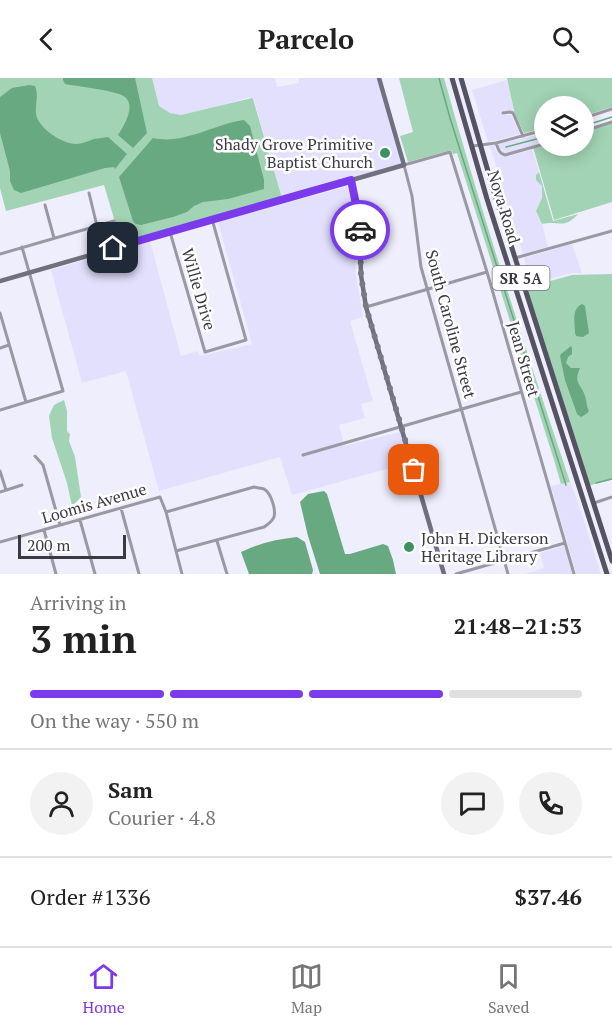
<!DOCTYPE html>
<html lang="en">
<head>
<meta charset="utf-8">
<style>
	:root { --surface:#fff; --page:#f2f2f2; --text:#222; --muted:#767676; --line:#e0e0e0; --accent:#7c3aed }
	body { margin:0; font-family:"PT Serif",serif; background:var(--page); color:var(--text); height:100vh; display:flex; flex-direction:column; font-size:22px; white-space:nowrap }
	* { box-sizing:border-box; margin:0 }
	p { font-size:20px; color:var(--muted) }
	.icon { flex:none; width:33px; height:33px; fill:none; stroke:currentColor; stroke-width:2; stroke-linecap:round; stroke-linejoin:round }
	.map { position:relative; height:496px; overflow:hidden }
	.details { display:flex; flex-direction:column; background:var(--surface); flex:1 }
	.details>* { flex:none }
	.controls { position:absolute; left:534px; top:18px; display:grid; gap:12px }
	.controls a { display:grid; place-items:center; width:60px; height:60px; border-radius:50%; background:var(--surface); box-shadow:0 3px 15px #0003; font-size:30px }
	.scale { position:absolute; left:18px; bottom:15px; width:108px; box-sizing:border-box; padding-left:6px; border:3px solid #3b3a43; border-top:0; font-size:16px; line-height:21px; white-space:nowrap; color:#3b3a43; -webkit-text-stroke:4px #fff; paint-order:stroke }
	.pin { position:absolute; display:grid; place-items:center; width:51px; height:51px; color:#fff; margin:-26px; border-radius:12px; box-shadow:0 3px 9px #0006 }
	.courier { position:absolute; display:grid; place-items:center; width:60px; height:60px; margin:-30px; border:4px solid #7c3aed; border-radius:50%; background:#fff; color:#222; box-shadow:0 2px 8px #0007 }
	.head em { font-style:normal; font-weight:600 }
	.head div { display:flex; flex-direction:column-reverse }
	.head { display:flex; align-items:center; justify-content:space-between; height:102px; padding:0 30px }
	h1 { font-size:39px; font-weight:600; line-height:45px }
	.bar { display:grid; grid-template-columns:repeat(4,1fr); gap:9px 6px; align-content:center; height:72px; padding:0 30px }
	.bar i { height:8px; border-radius:4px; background:var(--line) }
	.bar .on { background:var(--accent) }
	.bar p { grid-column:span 4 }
	.line { display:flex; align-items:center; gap:15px; padding:0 30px; border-top:2px solid var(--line) }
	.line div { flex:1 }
	.round { display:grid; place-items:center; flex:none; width:63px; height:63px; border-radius:32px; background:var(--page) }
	header { display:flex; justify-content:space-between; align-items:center; height:78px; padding:0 30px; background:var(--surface); font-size:27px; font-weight:600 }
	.tabs { display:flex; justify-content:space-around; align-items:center; height:84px; border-top:2px solid var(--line); background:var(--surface); font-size:16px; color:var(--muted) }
	.tabs a { display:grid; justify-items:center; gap:3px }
	.tabs .on { color:var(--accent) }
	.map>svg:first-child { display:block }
</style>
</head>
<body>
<header><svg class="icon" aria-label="back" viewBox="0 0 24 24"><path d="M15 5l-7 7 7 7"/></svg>Parcelo<svg class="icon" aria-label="search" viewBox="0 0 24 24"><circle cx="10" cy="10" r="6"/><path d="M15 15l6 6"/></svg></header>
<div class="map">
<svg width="612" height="496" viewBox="0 0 612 496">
	<rect width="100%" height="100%" fill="#efeefc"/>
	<path fill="#e3e0fe" d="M 151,0 L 275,0 L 277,9 L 299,5 L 299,0 L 378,0 L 402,86 L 282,120 L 254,22 L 250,19 L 209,31 L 181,37 L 170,35 L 159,28 Z
		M 507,2 L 515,37 L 513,33 L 510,32 L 501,34 L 502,37 L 511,37 L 520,56 L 488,64 L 472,12 Z
		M 538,57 L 541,65 L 509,75 L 503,75 L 498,66 Z
		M 494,67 L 497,75 L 501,78 L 505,79 L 532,72 L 539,94 L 536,97 L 542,108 L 542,120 L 536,133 L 542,146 L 548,169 L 523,176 L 490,68 Z
		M 348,108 L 352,122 L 356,197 L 363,239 L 350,243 L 373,323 L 361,326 L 365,340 L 339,347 L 344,368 L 400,354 L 408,385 L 292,417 L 280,379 L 159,413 L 126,293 L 82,305 L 51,192 L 150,163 L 181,278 L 198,273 L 200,278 L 252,266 L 218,144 Z
		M 572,166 L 582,195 L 571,195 L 532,206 L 524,180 Z
		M 570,404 L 578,424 L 601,496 L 576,496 L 551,408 Z
		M 564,468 L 572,496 L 525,496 L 544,490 L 540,475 Z"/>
	<path fill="#a2d3b4" d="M 0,0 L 152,0 L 159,28 L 170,35 L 181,37 L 252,20 L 253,21 L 282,120 L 121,164 L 104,107 L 6,133 L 0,110 Z
		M 399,0 L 444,0 C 482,136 525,270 570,404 L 561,406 L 554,382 L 457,75 L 453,76 L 451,72 L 408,84 L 400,58 L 413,54 Z
		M 507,0 L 612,0 L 612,29 L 584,38 L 584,28 L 544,28 L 544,50 L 524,55 L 515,37 Z
		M 612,44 L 612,124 L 554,142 L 533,69 L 544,66 L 544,68 L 584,68 L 584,53 Z
		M 539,94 L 553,143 L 578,136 C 564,152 559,142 542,146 L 536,133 L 542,120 L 542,108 L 536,102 L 536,97 Z
		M 612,196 L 612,401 L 588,408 L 525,210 L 572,197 Z
		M 64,322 L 67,333 L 67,353 L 70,356 L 69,363 L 75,379 L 81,419 L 72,428 L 67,405 L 52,360 L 49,338 L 54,327 Z"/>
	<path fill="#68a982" d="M 63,0 L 135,0 L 147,55 L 133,70 L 118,57 C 124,48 136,28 125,19 C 119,13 76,8 65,6 L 63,2 Z
		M 29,7 L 35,8 C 39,17 35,26 36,36 C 38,50 62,66 76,66 C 82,66 88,63 94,61 C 99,60 104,60 108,59 L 127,76 L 115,91 L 114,89 L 105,90 L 21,115 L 14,112 L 10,103 L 10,93 L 0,55 L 0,19 L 12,10 Z
		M 244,42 L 250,48 L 264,102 L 264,111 L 228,121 L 203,124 L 194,128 L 187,134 L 173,139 L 141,147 L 136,146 L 133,143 L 119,99 L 153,60 C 184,67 214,46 244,42 Z
		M 582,226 L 585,228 L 589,255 L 583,259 L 576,258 L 575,255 C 575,245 571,231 582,226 Z
		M 571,268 L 572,270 L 572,276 L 568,279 L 566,285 L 571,290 L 580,290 C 573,306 581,305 585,318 C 587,324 586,327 589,333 L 586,336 L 581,339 L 577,336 L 565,302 L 560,278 L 561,276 Z
		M 324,413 L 327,416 L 345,476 L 350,476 L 383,466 L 388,468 L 393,482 L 396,496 L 320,496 L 308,458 L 300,424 L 308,416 Z
		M 297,459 L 305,464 L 313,492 L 312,496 L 249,496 L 241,474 C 259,465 278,461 297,459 Z"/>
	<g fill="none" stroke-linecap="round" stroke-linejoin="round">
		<path stroke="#68a982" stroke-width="1.5" d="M 439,0 L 450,40 L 566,407
			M 584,48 L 612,39
			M 506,69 L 544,59
			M 596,405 L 612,401"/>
		<path stroke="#9a99a3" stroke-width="3" d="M 503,35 L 510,34 L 513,35 L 523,58
			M 584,40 L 612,31
			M 584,53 L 612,44
			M 496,65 C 498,70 499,76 505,77 L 544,66
			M 473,68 L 496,65 L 544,52
			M 89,115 L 97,148
			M 45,127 L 54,160
			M 170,154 L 205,274 L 246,262 L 212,141
			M 0,176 L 114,143
			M 515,180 L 612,153
			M 366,229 L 487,194
			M 0,235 L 26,324
			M 0,270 L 9,267
			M 0,332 L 63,313 L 22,169
			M 303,377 L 521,314
			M 35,378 L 43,387 L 60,447
			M 0,393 L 6,412
			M 0,414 L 22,407
			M 594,425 L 612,419
			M 121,430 L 139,496
			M 166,434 L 254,409 C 257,410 261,410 264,411 C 271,415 276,431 274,439 C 272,444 268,446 264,449 L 176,473
			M 80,442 L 95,496
			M 44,452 L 56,496
			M 217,463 L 227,496
			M 0,464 L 160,419 L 166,434 L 182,496
			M 456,496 L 565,465
			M 508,496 L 421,189 L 412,118 L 404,87 L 450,74 L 487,194 L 574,496"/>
		<path stroke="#71707e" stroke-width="4.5" d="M 351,102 L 357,131 L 360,154 L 361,197 L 366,229 L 444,496
			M 0,203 L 404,87 L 379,0"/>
		<path stroke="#555363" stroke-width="5" d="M 452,0 L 487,121 L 607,496
			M 461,0 L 494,114 L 612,483"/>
	</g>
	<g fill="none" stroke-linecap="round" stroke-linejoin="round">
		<path stroke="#7a7984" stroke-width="6" stroke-dasharray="0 10.8" d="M 360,152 L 361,197 L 366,229 L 414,392"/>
		<path stroke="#7c3aed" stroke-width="8" d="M 113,170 L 351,102 L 357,131 L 360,152"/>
	</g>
	<g fill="#3e9163" stroke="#fff" stroke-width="2">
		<circle cx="385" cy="75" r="6"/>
		<circle cx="409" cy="469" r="6"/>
	</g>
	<g text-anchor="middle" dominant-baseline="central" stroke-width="5" stroke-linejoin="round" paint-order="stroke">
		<rect fill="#fff" stroke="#76757b" stroke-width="1.5" x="492.5" y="188" width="57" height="24" rx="4.5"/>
		<g font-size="15" font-weight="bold" fill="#3b3a43">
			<text x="521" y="200">SR 5A</text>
		</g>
		<g font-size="16" fill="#3b3a43" stroke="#fff" text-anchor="end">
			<text x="373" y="66">Shady Grove Primitive<tspan x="373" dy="18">Baptist Church</tspan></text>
			<text x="421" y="460" text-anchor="start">John H. Dickerson<tspan x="421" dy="18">Heritage Library</tspan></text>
		</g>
		<g font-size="16" fill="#3b3a43" stroke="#fff">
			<text transform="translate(504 129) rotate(73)">Nova Road</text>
			<text transform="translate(199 211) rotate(74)">Willie Drive</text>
			<text transform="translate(451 246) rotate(75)">South Caroline Street</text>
			<text transform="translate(524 281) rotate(74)">Jean Street</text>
			<text transform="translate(94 425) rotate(-16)">Loomis Avenue</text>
		</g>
	</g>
</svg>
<div class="controls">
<a><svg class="icon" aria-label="layers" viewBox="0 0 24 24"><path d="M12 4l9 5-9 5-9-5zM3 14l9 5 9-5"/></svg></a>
</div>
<div class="scale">200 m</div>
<div class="pin" style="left:414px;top:392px;background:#ea580c"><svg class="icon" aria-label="bag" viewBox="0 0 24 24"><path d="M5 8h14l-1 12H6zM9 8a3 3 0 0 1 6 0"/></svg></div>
<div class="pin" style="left:113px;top:170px;background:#1f2937"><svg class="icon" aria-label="home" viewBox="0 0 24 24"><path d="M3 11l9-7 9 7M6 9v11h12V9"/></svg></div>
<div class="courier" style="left:360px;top:152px"><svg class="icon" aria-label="car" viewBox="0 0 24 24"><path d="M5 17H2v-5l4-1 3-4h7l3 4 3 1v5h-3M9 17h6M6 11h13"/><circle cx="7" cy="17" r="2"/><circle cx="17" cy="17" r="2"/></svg></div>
</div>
<section class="details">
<div class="head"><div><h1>3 min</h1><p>Arriving in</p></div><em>21:48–21:53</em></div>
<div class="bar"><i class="on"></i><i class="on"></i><i class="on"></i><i></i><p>On the way · 550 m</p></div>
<div class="line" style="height:108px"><a class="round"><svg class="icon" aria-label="person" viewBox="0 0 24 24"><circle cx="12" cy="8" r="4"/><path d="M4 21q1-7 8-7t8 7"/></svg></a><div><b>Sam</b><p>Courier · 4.8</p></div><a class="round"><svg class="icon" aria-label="chat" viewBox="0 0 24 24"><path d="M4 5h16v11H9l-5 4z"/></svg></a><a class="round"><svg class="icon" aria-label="phone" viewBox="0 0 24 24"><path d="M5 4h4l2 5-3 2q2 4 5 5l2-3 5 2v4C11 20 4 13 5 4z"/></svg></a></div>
<div class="line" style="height:78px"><div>Order #1336</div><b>$37.46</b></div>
</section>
<nav class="tabs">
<a class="on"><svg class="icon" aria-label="home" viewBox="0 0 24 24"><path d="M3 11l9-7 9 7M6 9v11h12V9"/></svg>Home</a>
<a><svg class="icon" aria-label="map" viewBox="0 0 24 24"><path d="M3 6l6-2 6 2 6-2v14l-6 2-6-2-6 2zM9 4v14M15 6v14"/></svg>Map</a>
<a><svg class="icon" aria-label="saved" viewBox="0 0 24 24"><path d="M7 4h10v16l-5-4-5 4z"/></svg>Saved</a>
</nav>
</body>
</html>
